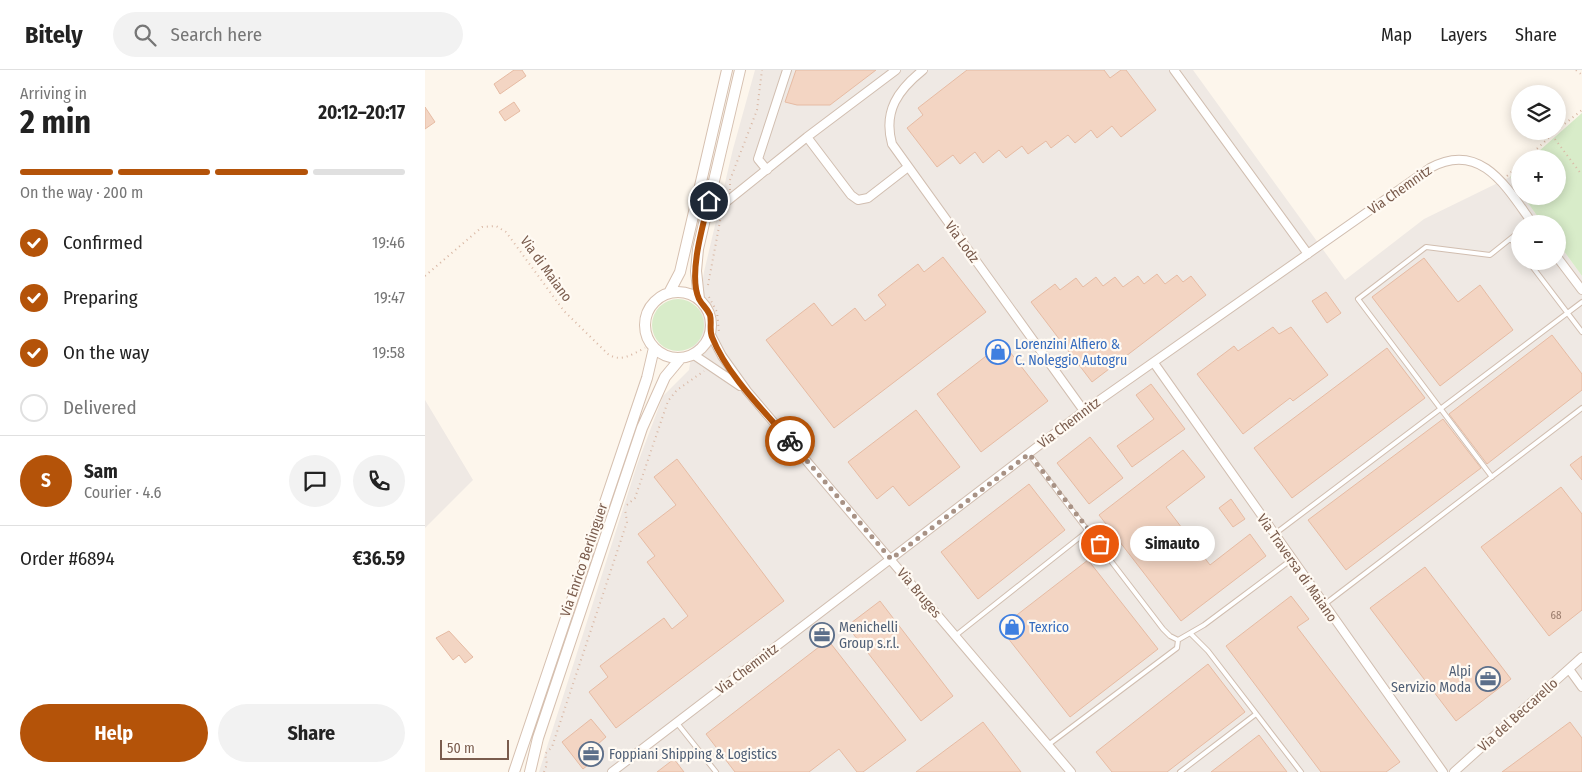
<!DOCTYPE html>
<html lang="en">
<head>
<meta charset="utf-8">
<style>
	:root { --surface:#fff; --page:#f2f2f2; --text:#222; --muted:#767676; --line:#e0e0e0; --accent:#b45309 }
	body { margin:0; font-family:"Fira Sans Condensed",sans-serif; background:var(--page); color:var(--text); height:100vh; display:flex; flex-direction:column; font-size:19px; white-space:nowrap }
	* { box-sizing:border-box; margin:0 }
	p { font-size:16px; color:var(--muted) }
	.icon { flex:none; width:28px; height:28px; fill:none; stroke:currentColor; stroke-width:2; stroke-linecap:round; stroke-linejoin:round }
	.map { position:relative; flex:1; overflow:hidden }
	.side { display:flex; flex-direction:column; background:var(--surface); width:425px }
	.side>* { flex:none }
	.fabs { position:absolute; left:1086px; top:15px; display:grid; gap:10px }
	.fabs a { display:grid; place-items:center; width:55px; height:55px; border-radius:50%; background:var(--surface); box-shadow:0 2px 12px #0003; font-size:25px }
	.scale { position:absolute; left:15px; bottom:12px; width:69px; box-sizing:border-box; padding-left:5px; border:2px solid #7a5c4d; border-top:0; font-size:14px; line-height:18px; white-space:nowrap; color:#7a5c4d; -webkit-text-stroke:4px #fffaf3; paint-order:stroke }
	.pin { position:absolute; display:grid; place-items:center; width:42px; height:42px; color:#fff; margin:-21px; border:2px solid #fff; border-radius:50%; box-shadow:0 1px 5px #0007 }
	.courier { position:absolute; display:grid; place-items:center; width:50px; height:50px; margin:-25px; border:4px solid #b45309; border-radius:50%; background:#fff; color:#222; box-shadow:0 1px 6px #0007 }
	.bubble { position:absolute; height:35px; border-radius:18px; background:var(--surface); box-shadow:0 2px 12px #0003; font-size:16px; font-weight:700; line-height:35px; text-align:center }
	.head em { font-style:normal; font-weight:700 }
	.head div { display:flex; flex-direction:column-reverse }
	.head { display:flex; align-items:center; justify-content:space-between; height:85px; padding:0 20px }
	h1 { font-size:32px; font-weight:700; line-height:38px }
	.bar { display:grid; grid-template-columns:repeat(4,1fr); gap:8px 5px; align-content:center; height:60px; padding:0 20px }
	.bar i { height:6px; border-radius:4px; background:var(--line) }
	.bar .on { background:var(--accent) }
	.bar p { grid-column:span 4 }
	.line { display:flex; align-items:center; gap:12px; padding:0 20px; border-top:1px solid var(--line) }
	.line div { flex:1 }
	.round { display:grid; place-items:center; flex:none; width:52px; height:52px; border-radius:26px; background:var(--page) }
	ol { padding:0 20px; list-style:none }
	li { display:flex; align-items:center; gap:15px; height:55px }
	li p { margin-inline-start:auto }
	li .icon { padding:5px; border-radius:50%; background:var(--accent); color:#fff; stroke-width:4 }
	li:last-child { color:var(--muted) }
	li i { width:28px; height:28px; border:2px solid var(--line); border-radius:50% }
	.button { display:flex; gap:10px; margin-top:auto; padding:10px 20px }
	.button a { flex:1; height:58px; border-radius:30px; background:var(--accent); color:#fff; font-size:20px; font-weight:700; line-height:58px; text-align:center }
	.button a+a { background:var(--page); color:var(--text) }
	header { display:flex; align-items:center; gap:30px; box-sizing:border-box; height:70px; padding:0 25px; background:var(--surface); border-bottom:1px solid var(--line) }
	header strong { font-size:24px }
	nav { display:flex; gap:28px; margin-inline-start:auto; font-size:18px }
	.search { width:350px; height:45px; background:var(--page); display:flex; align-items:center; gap:12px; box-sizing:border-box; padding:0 18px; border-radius:28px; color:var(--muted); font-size:19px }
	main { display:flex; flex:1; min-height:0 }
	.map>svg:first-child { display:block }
</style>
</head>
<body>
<header>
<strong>Bitely</strong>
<div class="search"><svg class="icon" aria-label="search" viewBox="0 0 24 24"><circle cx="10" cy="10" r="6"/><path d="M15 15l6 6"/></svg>Search here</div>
<nav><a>Map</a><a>Layers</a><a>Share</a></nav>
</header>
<main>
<section class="side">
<div class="head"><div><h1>2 min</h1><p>Arriving in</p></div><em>20:12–20:17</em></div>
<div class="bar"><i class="on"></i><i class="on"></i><i class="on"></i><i></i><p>On the way · 200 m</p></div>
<ol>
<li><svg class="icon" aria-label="check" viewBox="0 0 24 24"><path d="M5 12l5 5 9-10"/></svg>Confirmed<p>19:46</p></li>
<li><svg class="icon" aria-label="check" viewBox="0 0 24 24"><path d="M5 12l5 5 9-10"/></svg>Preparing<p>19:47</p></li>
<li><svg class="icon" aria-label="check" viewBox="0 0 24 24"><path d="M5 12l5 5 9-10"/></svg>On the way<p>19:58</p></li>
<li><i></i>Delivered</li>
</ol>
<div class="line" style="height:90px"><b class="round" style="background:var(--accent);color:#fff">S</b><div><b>Sam</b><p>Courier · 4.6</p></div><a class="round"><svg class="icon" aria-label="chat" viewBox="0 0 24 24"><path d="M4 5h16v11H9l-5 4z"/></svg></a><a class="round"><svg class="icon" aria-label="phone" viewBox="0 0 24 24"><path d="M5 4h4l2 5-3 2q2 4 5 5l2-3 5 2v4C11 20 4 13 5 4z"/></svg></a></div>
<div class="line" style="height:65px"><div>Order #6894</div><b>€36.59</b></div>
<div class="button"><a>Help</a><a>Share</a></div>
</section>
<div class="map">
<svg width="1157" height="702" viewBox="0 0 1157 702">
	<rect width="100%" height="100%" fill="#fdf6ec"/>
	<path fill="#efe9e4" d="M 330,0 L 768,0 L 920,210 L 999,149 L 1085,107 L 1095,122 L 1095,126 L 1098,126 L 1118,154 L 1095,154 L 1095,191 L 1132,191 L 1133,173 L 1157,206 L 1157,702 L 114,702 L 212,395 L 238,326 L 264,300 L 279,202 L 308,79 Z
		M 0,330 L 48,410 L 0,458 Z"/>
	<path fill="#d8ecc9" d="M 1157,43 L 1157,206 L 1133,173 L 1132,154 L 1118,154 L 1098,126 L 1132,126 L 1132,89 L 1105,89 Z
		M 1095,97 L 1095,122 L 1085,107 Z
		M227 255a26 26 0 1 1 52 0a26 26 0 1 1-52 0Z"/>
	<path fill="#f3d5c3" stroke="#e6bba3" d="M 89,0 L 97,0 L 101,6 L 75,24 L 69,14 Z
		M 371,0 L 451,0 L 405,35 L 372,35 L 360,32 Z
		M 542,0 L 679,0 L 685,8 L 696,0 L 701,0 L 731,40 L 696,67 L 687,56 L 672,68 L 666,60 L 650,73 L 643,65 L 626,78 L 621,71 L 603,84 L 597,76 L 581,88 L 574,80 L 558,93 L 550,82 L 535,94 L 528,85 L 512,97 L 482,58 L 498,45 L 493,38 Z
		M 89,32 L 95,41 L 80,51 L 74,42 Z
		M 0,37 L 10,52 L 0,59 Z
		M 518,187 L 561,242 L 409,358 L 341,270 L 389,233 L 407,256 L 430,238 L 440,251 L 461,235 L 453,225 L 493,194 L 499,202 Z
		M 999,188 L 1033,232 L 1055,215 L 1088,260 L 1015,316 L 947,227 Z
		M 732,204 L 740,214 L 752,205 L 758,212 L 766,206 L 781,225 L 667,312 L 606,232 L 630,214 L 635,220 L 651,208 L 658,217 L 671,207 L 678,216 L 690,207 L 698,217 L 713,206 L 719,214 Z
		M 901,222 L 916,243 L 902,253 L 887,231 Z
		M 848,257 L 854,264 L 866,257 L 903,305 L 868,331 L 865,328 L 818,364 L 772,304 L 809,276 L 813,281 Z
		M 1127,265 L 1157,304 L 1157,320 L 1062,394 L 1024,344 Z
		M 578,273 L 623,331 L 556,382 L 512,324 Z
		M 962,278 L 1000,328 L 867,428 L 829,378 Z
		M 726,314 L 760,359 L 707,397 L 692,376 L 729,349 L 711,325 Z
		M 491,340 L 535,397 L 484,436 L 468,416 L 452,429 L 423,392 Z
		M 1018,349 L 1056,398 L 921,500 L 883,450 Z
		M 665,367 L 698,408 L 664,434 L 632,393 Z
		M 758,380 L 780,407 L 741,437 L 785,495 L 825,464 L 841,486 L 756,551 L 674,445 Z
		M 1157,386 L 1157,410 L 1145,395 Z
		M 252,389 L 359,531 L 191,658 L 164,622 L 183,607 L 175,596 L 239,548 L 247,559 L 263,546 L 222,492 L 230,486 L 213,464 L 251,435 L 229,407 Z
		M 604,414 L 640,460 L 553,529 L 516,482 Z
		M 1136,417 L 1157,444 L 1157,540 L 1124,566 L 1056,477 Z
		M 806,429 L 820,449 L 808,457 L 794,438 Z
		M 663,490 L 733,579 L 645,647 L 575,558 Z
		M 1000,497 L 1086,609 L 1031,651 L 945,538 Z
		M 866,526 L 884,549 L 872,557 L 975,692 L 961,702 L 896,702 L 801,576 Z
		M 455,531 L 528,626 L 496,651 L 422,556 Z
		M 24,561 L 48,587 L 40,593 L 34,585 L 28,590 L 11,568 Z
		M 403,570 L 481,670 L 438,702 L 432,702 L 414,679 L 384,702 L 310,702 L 281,664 Z
		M 783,594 L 820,642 L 742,702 L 687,702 L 671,682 Z
		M 166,649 L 181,667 L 173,674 L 179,682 L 158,699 L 137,672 Z
		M 558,652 L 596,702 L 491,702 Z
		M 1145,652 L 1157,668 L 1157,702 L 1077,702 Z
		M 834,665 L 862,702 L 786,702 Z
		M 249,689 L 259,702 L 232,702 Z"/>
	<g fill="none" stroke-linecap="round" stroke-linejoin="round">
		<defs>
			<path id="lane" d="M 1086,169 L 1095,181
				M 1103,191 L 1157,262
				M 604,384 L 738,559 L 745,566 L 753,570 L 779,555 L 866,490
				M 1067,407 L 933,229 L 1001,177 L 1065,185 L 1095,161
				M 851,463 L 1157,232
				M 900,534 L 1157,338
				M 766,564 L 783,581 L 876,702
				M 530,566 L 664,460
				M 252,653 L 291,702
				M 623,675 L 752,578 L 753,570
				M 755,702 L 831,644"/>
			<path id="street" d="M 498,0 C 473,20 458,41 467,74 L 659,341
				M 749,0 L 883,184
				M 382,67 L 471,0
				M 342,100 L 333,89 L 362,0
				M 280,149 L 382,67 L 426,125 L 433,130 L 443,128 L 483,97
				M 1132,187 L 1157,220
				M 286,265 L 297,286 L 322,321 L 646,702
				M 269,285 L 315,316
				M 729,293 L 1018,702
				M 1144,599 L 1157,617
				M 187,702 L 659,341 L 1005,98 C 1056,70 1082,118 1108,154
				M 1029,702 L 1157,587"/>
			<path id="secondary" d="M220 255a33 33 0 1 1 66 0a33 33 0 1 1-66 0Z
				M 244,223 L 255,202 L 302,0
				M 274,229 L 271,201 L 273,179 L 315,0
				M 89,702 L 222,308 L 229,278
				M 105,702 L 113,668 L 217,358 L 240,307 L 255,289"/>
		</defs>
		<use href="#lane" stroke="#d1beb0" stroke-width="6"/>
		<use href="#street" stroke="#d1beb0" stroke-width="10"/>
		<use href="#secondary" stroke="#d6c0b0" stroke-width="12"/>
		<path stroke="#d9b8a5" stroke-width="2" stroke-dasharray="1 4" stroke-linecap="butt" d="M 1151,0 L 1157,5
			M 1132,60 L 1157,40
			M 1127,65 L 1157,105
			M 1101,89 L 1131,61
			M 1082,106 L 1095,94
			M 305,120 L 305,110 L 332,40 L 337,0
			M 0,206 L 57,157 L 71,156 L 81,162 L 139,241 L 183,284 C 196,293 207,284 220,278
			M 283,215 L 296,146
			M 284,227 L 292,242 L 294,262
			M 202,435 L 210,428 L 243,331 L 252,320 L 279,301
			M 119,702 L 122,694 L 120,684 L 127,677 L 202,452 L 200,439"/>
		<use href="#lane" stroke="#fff" stroke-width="4"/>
		<use href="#street" stroke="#fff" stroke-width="8"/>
		<use href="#secondary" stroke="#fff" stroke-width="10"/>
	</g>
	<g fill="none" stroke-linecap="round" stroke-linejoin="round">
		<path stroke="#a89285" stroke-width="5" stroke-dasharray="0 9" d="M 365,371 L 466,489 L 604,384 L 675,474"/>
		<path stroke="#b45309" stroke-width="6" d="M 284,131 C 278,155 263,205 274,229 C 277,235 282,238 285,245 C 287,252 284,260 287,267 C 302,305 339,341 365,371"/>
	</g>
	<defs>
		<symbol id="shop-ring" viewBox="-11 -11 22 22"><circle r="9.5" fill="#fffaf3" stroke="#3f7fe0" stroke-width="1.5"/><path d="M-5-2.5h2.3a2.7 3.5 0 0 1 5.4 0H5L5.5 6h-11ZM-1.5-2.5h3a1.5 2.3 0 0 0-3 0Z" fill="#3f7fe0"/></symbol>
		<symbol id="office-ring" viewBox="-11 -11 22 22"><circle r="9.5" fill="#fffaf3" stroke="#5c6f8a" stroke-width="1.5"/><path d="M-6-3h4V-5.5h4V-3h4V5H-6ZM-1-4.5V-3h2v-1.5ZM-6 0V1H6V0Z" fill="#5c6f8a"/></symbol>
	</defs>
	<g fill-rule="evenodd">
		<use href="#shop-ring" x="559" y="268" width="28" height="28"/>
		<use href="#shop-ring" x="573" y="543" width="28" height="28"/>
		<use href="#office-ring" x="383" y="551" width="28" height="28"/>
		<use href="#office-ring" x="1049" y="595" width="28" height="28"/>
		<use href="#office-ring" x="152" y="670" width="28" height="28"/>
	</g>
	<g text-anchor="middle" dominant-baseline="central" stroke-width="4.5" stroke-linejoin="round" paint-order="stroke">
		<g font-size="11" fill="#987a6a">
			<text x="1131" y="545">68</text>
		</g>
		<g font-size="14" fill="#7a5c4d" stroke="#fffaf3">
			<text transform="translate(975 120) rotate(-35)">Via Chemnitz</text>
			<text transform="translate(537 172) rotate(54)">Via Lodz</text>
			<text transform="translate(121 199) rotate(54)">Via di Maiano</text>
			<text transform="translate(644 353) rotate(-37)">Via Chemnitz</text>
			<text transform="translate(159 490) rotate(-71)">Via Enrico Berlinguer</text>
			<text transform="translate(872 498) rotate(55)">Via Traversa di Maiano</text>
			<text transform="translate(494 523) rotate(50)">Via Bruges</text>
			<text transform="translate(322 599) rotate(-37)">Via Chemnitz</text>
			<text transform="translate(1093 645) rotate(-42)">Via del Beccarello</text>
		</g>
		<g font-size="14" fill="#366cbe" stroke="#fffaf3" text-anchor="start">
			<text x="590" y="274">Lorenzini Alfiero &amp;<tspan x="590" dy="16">C. Noleggio Autogru</tspan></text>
			<text x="604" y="557">Texrico</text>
		</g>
		<g font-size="14" fill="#4e5e75" stroke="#fffaf3" text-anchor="start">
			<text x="414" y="557">Menichelli<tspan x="414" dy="16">Group s.r.l.</tspan></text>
			<text x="1046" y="601" text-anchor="end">Alpi<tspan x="1046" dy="16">Servizio Moda</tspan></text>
			<text x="184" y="684">Foppiani Shipping &amp; Logistics</text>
		</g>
	</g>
</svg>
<div class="fabs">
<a><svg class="icon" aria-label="layers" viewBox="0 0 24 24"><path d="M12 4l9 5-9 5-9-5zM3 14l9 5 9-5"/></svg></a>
<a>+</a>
<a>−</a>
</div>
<div class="scale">50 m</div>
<div class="pin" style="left:675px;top:474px;background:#ea580c"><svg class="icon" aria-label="bag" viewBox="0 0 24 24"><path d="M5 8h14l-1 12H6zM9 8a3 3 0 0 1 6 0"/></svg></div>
<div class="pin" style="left:284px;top:131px;background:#1f2937"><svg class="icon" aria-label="home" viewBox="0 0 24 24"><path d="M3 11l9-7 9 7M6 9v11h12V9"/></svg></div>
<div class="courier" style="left:365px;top:371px"><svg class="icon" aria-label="bike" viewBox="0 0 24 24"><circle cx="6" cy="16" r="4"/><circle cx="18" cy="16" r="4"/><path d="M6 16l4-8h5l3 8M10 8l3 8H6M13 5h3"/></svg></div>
<div class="bubble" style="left:705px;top:456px;width:85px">Simauto</div>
</div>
</main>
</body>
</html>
